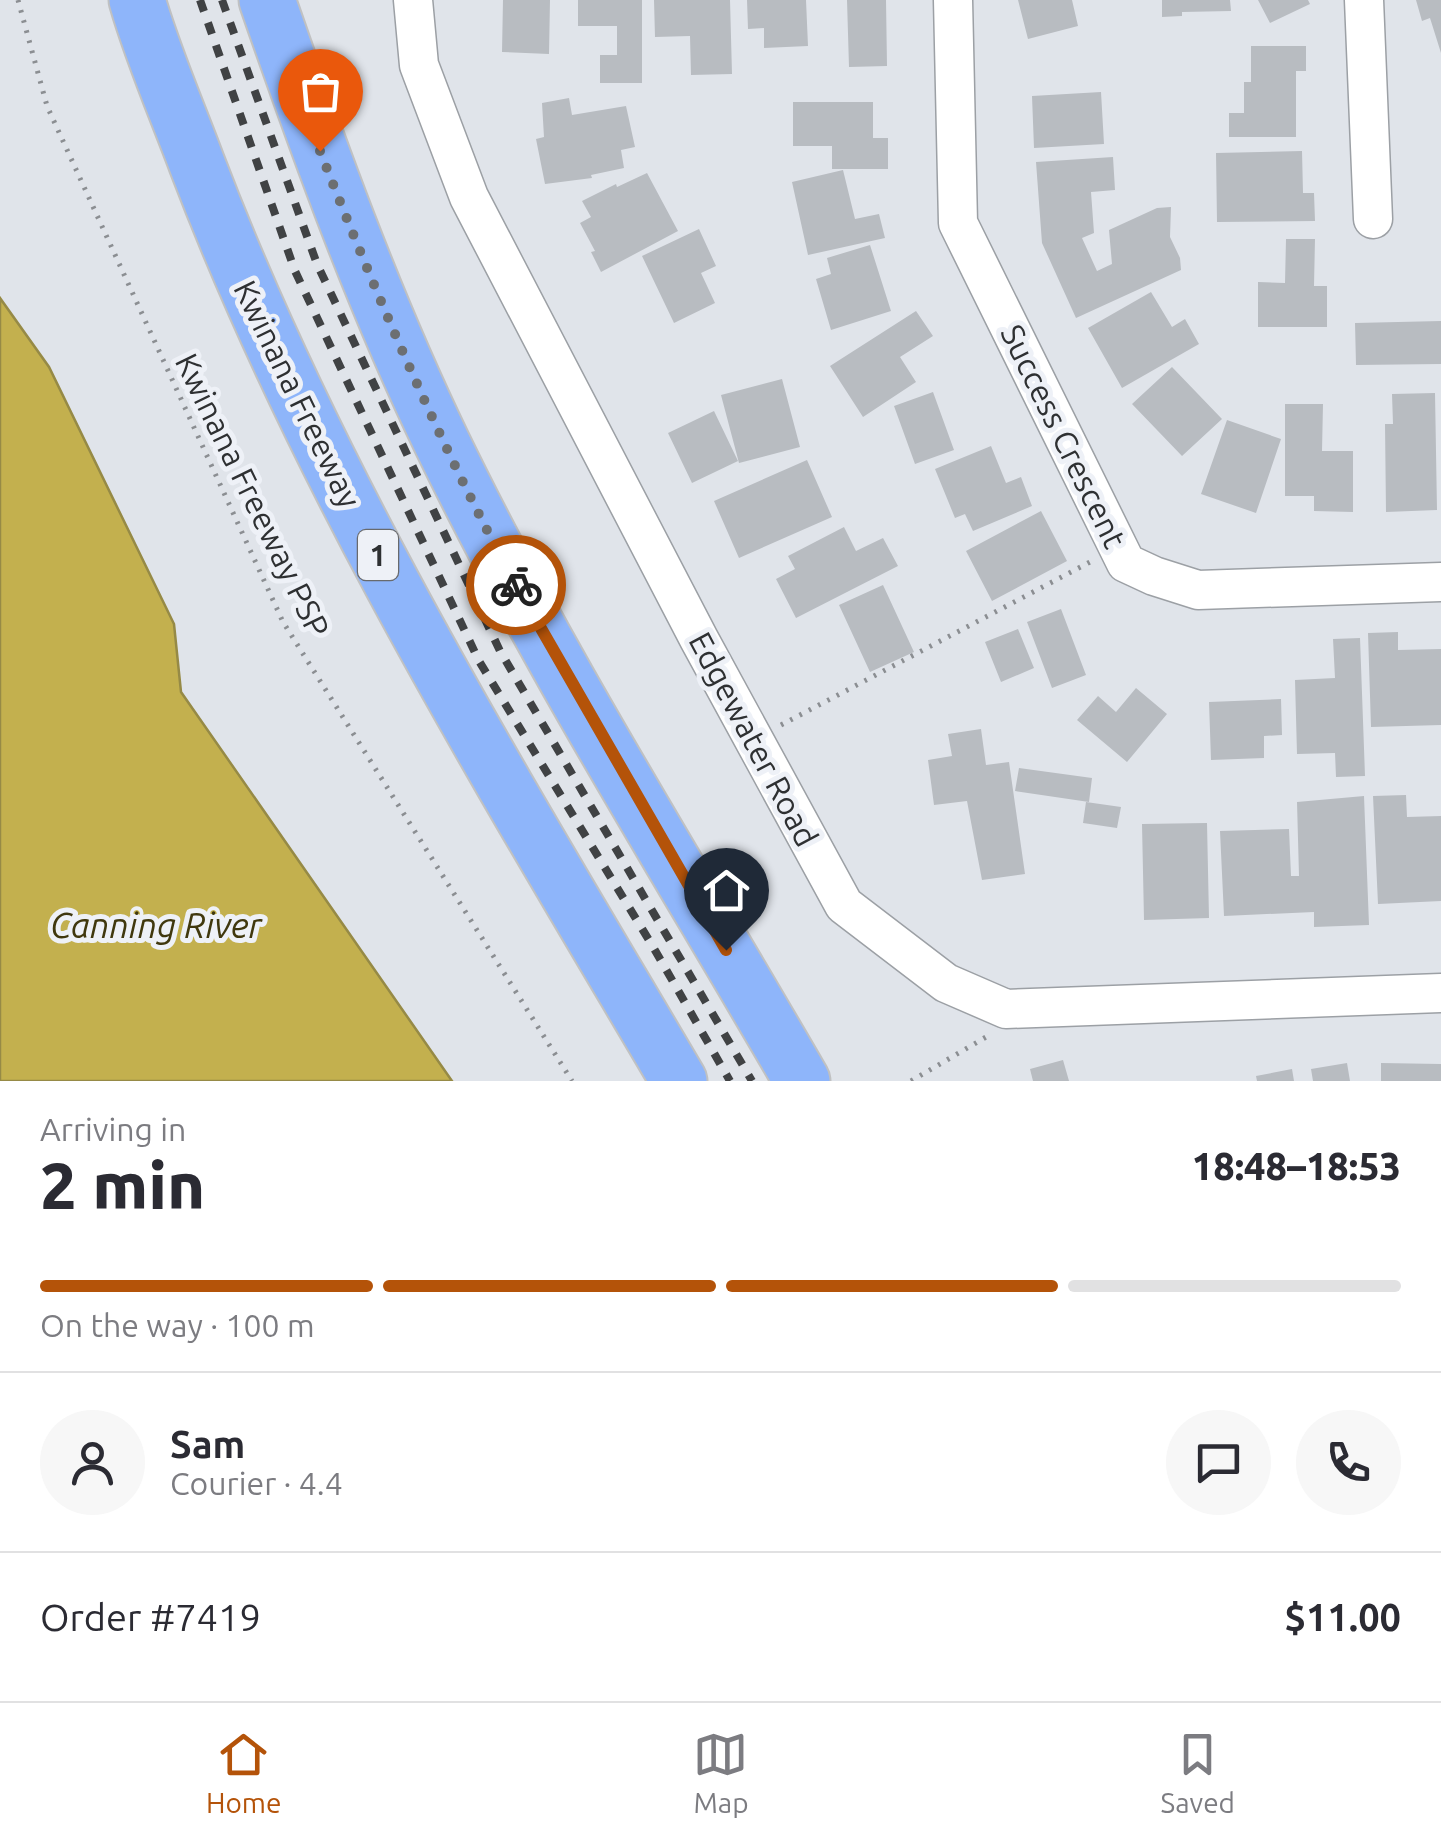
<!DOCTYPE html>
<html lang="en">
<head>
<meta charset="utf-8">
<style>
	:root { --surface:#fff; --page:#f7f7f7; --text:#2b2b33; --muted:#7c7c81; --line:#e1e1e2; --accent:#b45309 }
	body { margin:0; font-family:Ubuntu,sans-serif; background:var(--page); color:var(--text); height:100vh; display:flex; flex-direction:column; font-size:38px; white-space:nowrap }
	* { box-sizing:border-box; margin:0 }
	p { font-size:32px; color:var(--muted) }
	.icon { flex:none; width:55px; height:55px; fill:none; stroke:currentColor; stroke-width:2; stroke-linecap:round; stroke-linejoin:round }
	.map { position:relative; height:1081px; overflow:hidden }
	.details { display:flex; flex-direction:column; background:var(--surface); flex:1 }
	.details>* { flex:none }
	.pin { position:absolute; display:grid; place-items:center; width:85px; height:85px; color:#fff; margin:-102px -42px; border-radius:50% 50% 50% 0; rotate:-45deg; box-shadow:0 0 10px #0007 }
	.pin .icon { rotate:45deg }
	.courier { position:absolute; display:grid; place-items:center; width:100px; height:100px; margin:-50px; border:8px solid #b45309; border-radius:50%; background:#fff; color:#222; box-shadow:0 2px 12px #0007 }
	.overview em { font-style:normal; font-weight:800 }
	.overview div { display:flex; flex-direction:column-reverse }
	.overview { display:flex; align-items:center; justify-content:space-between; height:170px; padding:0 40px }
	h1 { font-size:65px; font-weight:800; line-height:75px }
	.bar { display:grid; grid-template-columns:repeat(4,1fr); gap:15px 10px; align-content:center; height:120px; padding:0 40px }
	.bar i { height:12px; border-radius:8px; background:var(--line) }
	.bar .selected { background:var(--accent) }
	.bar p { grid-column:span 4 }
	.line { display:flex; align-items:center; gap:25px; padding:0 40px; border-top:2px solid var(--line) }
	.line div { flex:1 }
	.round { display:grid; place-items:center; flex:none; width:105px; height:105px; border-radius:52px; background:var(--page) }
	.tabs { display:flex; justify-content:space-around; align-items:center; height:140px; border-top:2px solid var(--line); background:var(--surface); font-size:28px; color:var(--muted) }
	.tabs a { display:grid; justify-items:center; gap:5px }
	.tabs .selected { color:var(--accent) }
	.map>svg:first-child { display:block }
</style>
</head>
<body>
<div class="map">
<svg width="1441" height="1081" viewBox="0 0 1441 1081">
	<rect width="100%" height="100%" fill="#e0e4ea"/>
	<path fill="#c3b04e" stroke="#968a46" stroke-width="2.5" d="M 0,298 L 49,367 L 174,624 L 181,692 L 452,1081 L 0,1081 Z"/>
	<path fill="#b8bcc1" d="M 503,0 L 550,0 L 549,54 L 502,52 Z
		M 578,0 L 642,0 L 642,83 L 600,83 L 600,55 L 617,55 L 617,26 L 578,26 Z
		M 654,0 L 730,0 L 732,74 L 691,75 L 690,36 L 655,37 Z
		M 747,0 L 806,0 L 808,46 L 764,48 L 764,28 L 748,29 Z
		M 847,0 L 886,0 L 887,66 L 849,67 Z
		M 1018,0 L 1072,0 L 1078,26 L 1028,39 Z
		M 1162,0 L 1230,0 L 1231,11 L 1182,12 L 1182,16 L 1162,17 Z
		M 1258,0 L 1308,0 L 1310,4 L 1270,23 Z
		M 1416,0 L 1441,0 L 1441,53 L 1430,18 L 1422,21 Z
		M 1251,46 L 1306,46 L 1306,71 L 1296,71 L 1296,137 L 1229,137 L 1229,113 L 1244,113 L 1244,82 L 1251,82 Z
		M 1101,92 L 1104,144 L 1034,148 L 1032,96 Z
		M 569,98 L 572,115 L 626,106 L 635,147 L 621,150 L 624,168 L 591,175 L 592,178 L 545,184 L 536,139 L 544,137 L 542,103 Z
		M 793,102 L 873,102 L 873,138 L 888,138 L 888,169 L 832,169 L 832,146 L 793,146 Z
		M 1302,151 L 1303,193 L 1314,193 L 1315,221 L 1217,222 L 1216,153 Z
		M 1113,157 L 1115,190 L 1091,192 L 1094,233 L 1082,238 L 1097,271 L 1112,264 L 1109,230 L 1157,208 L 1171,207 L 1170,237 L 1180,258 L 1181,270 L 1076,318 L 1042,243 L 1036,162 Z
		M 843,170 L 855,219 L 879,214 L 885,238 L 808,255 L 792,182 Z
		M 647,173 L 678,231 L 601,272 L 591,252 L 595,251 L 580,223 L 591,217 L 582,201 L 616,184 L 617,187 Z
		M 699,229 L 716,266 L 701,273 L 715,303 L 674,323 L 642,256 Z
		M 1286,239 L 1315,239 L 1314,286 L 1327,286 L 1327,327 L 1258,327 L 1258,282 L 1285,283 Z
		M 870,245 L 891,311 L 831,330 L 816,279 L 831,274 L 827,258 Z
		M 1151,292 L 1172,327 L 1185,319 L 1199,344 L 1122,388 L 1088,328 Z
		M 916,311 L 933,336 L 900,357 L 916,382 L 863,417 L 830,366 Z
		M 1441,321 L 1441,364 L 1356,365 L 1355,323 Z
		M 1172,367 L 1222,419 L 1182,456 L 1132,404 Z
		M 782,379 L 800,447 L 739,463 L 721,395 Z
		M 933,392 L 954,450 L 915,464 L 894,406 Z
		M 1435,393 L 1437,510 L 1386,512 L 1385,424 L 1393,424 L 1392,394 Z
		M 1285,404 L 1323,404 L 1322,451 L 1353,451 L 1353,512 L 1314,511 L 1314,496 L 1285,496 Z
		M 714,411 L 738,461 L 692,483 L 668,433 Z
		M 1227,420 L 1281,439 L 1256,513 L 1201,494 Z
		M 991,446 L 1006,483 L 1021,477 L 1032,506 L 973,531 L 965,514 L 955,518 L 935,469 Z
		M 807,460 L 832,517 L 739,558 L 714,501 Z
		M 1041,511 L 1067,561 L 992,601 L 966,551 Z
		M 844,527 L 856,551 L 883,538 L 898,566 L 796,618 L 776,579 L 795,569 L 788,556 Z
		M 883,585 L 914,652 L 870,672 L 839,605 Z
		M 1061,609 L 1086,675 L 1052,688 L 1027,622 Z
		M 1018,629 L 1034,668 L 1001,682 L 985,642 Z
		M 1398,632 L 1398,650 L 1441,649 L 1441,725 L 1371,727 L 1368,633 Z
		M 1360,638 L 1365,776 L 1336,777 L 1335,753 L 1297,754 L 1295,680 L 1335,678 L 1333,639 Z
		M 1136,688 L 1167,714 L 1127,762 L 1077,720 L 1098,696 L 1116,712 Z
		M 1281,699 L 1282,735 L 1264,736 L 1264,758 L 1211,760 L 1209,702 Z
		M 981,729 L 986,765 L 1009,762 L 1025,874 L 982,880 L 967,801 L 934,805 L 928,760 L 952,756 L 948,734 Z
		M 1019,768 L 1092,778 L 1089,802 L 1015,791 Z
		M 1406,795 L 1407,817 L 1441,816 L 1441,901 L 1378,904 L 1373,796 Z
		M 1364,796 L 1369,925 L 1314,927 L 1314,912 L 1224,916 L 1220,831 L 1289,829 L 1291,876 L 1299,876 L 1297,802 Z
		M 1086,802 L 1121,807 L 1117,828 L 1083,823 Z
		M 1207,823 L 1209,918 L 1144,920 L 1142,824 Z
		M 1063,1060 L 1069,1081 L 1033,1081 L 1030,1069 Z
		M 1347,1063 L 1350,1081 L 1313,1081 L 1311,1069 Z
		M 1381,1063 L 1441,1064 L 1441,1081 L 1381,1081 Z
		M 1292,1069 L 1294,1081 L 1257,1081 L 1256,1076 Z"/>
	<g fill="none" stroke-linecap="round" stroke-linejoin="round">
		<defs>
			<path id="minor" d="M 413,0 L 419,65 L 469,197 L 699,639 L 844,905 L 946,983 L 1006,1009 L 1441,993
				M 953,0 L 958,223 L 1126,563 L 1154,576 L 1198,590 L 1441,582
				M 1364,0 L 1373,219"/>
			<path id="highway" d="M 137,0 C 153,56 177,110 197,164 C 320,487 504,784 679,1081
				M 267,0 C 319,150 373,300 442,443 C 548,662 680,870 802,1081"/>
		</defs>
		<use href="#minor" stroke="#9ca0a5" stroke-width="41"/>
		<use href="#highway" stroke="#c0c1c2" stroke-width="59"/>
		<path stroke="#8b8e92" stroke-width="5" stroke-dasharray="2.5 8" stroke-linecap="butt" d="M 18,0 L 47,106 L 283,622 L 572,1081
			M 781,725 L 1090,562
			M 911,1081 L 986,1037"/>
		<use href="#minor" stroke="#fff" stroke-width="38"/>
		<use href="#highway" stroke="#8eb5fa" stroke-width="55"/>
		<path stroke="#404244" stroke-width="8" stroke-dasharray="12 12" stroke-linecap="butt" d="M 200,0 L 295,271 L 479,661 L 652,945 L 730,1081
			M 222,0 L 317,264 L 500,651 L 752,1081"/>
	</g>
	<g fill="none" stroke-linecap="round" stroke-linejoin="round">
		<path stroke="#6c6f72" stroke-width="10" stroke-dasharray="0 18" d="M 320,151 C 378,299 440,445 516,585"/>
		<path stroke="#b45309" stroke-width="12" d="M 516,585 L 726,950"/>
	</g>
	<g text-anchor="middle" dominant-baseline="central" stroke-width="10" stroke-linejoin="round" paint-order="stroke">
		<rect fill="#eef1f7" stroke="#686a6d" stroke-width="2.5" x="358" y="530" width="40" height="50" rx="8"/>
		<g font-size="30" font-weight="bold" fill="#2e3032">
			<text x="378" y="555">1</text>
		</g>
		<g font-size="32" fill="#2e3032" stroke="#eef1f7">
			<text transform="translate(298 394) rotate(64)">Kwinana Freeway</text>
			<text transform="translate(1064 436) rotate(64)">Success Crescent</text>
			<text transform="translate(253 495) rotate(64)">Kwinana Freeway PSP</text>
			<text transform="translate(754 739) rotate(62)">Edgewater Road</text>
		</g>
		<g font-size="35" font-style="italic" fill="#40380e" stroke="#eef1f7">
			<text x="156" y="925">Canning River</text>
		</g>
	</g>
</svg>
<div class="pin" style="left:320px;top:151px;background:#ea580c"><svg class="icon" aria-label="bag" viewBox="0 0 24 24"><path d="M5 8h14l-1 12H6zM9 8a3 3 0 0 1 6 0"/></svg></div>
<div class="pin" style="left:726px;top:950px;background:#1f2937"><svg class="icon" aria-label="home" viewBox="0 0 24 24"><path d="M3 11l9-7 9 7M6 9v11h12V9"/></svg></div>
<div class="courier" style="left:516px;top:585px"><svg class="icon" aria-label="bike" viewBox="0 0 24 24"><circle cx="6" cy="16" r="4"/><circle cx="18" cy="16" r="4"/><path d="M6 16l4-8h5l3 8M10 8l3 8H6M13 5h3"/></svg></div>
</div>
<section class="details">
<div class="overview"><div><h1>2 min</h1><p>Arriving in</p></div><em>18:48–18:53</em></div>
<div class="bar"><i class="selected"></i><i class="selected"></i><i class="selected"></i><i></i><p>On the way · 100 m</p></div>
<div class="line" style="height:180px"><a class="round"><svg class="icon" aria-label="person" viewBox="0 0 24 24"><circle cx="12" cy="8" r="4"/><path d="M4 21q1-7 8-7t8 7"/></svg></a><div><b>Sam</b><p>Courier · 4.4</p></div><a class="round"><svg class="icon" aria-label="chat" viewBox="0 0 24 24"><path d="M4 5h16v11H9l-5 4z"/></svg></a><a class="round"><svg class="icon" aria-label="phone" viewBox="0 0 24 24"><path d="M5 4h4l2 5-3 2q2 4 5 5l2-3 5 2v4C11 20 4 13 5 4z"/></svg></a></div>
<div class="line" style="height:130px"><div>Order #7419</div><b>$11.00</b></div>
</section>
<nav class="tabs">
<a class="selected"><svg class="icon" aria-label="home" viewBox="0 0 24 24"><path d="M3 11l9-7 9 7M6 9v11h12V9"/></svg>Home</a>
<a><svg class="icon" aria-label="map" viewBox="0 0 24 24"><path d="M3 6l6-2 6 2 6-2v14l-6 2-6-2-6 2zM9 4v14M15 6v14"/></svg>Map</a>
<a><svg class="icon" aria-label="saved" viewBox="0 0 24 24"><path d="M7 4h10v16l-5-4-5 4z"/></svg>Saved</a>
</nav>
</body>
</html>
